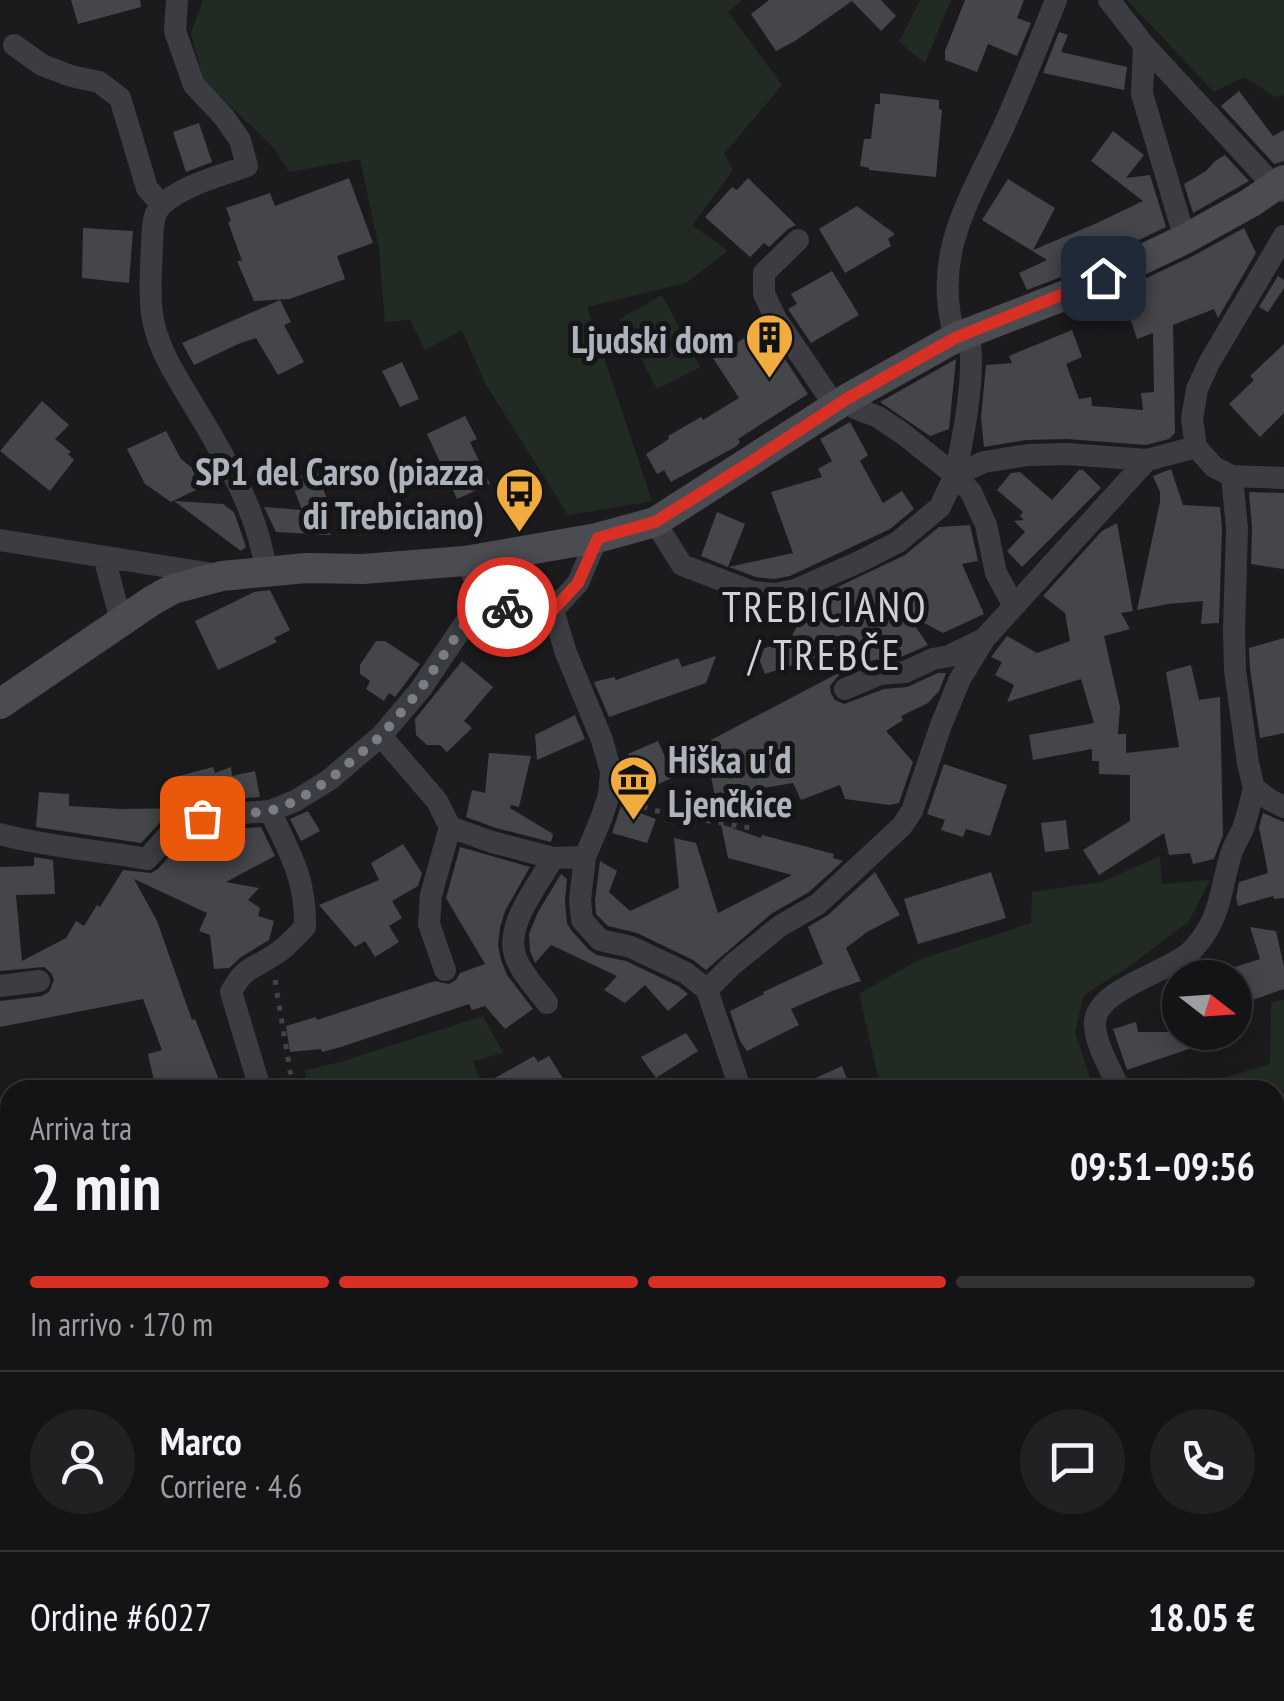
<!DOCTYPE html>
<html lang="it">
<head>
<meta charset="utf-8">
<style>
	:root { --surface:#141416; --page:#212123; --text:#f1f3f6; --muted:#9d9ea1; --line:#333335; --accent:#d93025 }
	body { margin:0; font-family:"PT Sans Narrow",sans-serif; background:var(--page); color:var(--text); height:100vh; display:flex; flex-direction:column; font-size:38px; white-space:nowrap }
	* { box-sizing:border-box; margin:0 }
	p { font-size:32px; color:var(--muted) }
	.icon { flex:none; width:55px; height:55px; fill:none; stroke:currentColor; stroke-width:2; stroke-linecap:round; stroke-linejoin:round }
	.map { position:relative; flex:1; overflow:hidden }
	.drawer { position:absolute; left:0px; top:1080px; width:1285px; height:622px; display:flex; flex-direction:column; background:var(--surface); border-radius:30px 30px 0 0; box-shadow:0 5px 25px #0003,0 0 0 2px var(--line) }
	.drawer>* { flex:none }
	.needle { width:65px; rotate:107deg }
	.buttons { position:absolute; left:1162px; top:960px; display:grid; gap:20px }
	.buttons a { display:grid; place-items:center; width:90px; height:90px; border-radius:50%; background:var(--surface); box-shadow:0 5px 25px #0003,0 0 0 2px var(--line); font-size:50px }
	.pin { position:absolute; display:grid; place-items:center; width:85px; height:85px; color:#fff; margin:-42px; border-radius:20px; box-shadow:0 5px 15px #0006 }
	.courier { position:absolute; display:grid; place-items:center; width:100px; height:100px; margin:-50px; border:8px solid #d93025; border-radius:50%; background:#fff; color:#222; box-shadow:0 2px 12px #0007 }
	.summary em { font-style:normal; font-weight:600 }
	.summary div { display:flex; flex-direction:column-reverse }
	.summary { display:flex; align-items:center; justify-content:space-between; height:170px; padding:0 30px }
	h1 { font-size:65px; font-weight:600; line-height:75px }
	.bar { display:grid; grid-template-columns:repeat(4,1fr); gap:15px 10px; align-content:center; height:120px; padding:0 30px }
	.bar i { height:12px; border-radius:8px; background:var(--line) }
	.bar .on { background:var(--accent) }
	.bar p { grid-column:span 4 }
	.line { display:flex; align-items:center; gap:25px; padding:0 30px; border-top:2px solid var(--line) }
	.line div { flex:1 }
	.round { display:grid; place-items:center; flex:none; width:105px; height:105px; border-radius:52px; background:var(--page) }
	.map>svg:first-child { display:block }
</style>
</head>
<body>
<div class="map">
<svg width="1284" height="1701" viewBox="0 0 1284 1701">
	<rect width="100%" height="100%" fill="#1b1b1d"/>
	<path fill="#222b23" d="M 203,0 L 742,0 L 728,12 L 782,85 L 724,154 L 733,170 L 692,225 L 728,251 L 686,283 L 587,307 L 652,501 L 568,515 L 485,383 L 462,330 L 425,350 L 410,320 L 385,322 L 379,249 L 360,159 L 289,172 L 273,147 L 204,81 L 191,33 Z
		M 920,0 L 951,0 L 925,63 L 899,42 Z
		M 1127,0 L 1284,0 L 1284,95 L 1276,97 L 1244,77 L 1214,92 Z
		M 662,295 L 700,367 L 657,389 L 620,319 Z
		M 1160,856 L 1162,884 L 1210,880 L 1189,921 L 1133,964 L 1084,995 L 1075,1032 L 1094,1090 L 873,1090 L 880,1085 L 859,994 L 918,960 L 1031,923 L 1032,892 L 1102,882 Z
		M 1284,1000 L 1284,1270 L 1275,1281 L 1275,1090 L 1184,1090 L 1270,1064 L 1271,1002 Z
		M 483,1016 L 503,1053 L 473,1061 L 484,1090 L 308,1090 L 305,1070 L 344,1061 Z
		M 0,1315 L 10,1319 L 10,1692 L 1275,1692 L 1275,1331 L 1284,1320 L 1284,1701 L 0,1701 Z"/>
	<path fill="#303b41" d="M 777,1693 L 861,1693 L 853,1701 L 784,1701 Z"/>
	<path fill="#45464a" d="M 71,0 L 140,0 L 141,7 L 78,24 Z
		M 769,0 L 881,0 L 896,16 L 881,31 L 852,1 L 795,41 L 776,51 L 751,14 Z
		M 965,0 L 1024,0 L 1017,18 L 1031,23 L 1017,56 L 988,44 L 977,72 L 945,60 L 945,51 Z
		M 1059,32 L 1068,35 L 1061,52 L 1127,67 L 1124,90 L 1043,73 Z
		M 1239,91 L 1273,136 L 1284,130 L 1284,161 L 1274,164 L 1221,106 Z
		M 880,93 L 939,100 L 939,109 L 942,110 L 936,177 L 869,170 L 869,168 L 860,166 L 864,139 L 871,139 L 875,104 L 880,104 Z
		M 199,123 L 212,162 L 186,172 L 173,132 Z
		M 1113,131 L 1144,155 L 1126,178 L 1150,175 L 1166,227 L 1069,274 L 1027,290 L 1019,273 L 1047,260 L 982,220 L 1008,179 L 1055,208 L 1033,250 L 1097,223 L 1143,201 L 1091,161 Z
		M 1225,155 L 1249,181 L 1193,213 L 1184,184 L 1206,171 L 1215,161 Z
		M 349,178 L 373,243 L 337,256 L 345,279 L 290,299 L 254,301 L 237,261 L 242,261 L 228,222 L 231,221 L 226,208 L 270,193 L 275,206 Z
		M 748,178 L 796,225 L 788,229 L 769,247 L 764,243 L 750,257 L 705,217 L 732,187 L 737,190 Z
		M 857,206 L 895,234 L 888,239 L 891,246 L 845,273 L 819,229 Z
		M 83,228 L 133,231 L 129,283 L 82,278 Z
		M 1244,228 L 1256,253 L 1218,318 L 1214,309 L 1173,325 L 1175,433 L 1169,439 L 1146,445 L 1067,439 L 1026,440 L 984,447 L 981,417 L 986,365 L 1012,363 L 1009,356 L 1072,330 L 1082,357 L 1066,364 L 1079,399 L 1091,397 L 1092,406 L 1143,410 L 1141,393 L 1154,392 L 1153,333 L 1137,339 L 1121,290 L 1193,256 Z
		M 832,271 L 859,315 L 811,343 L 788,309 L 797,304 L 791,294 Z
		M 1278,276 L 1284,280 L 1284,288 L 1268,312 L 1259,307 Z
		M 280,300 L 291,322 L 284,325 L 304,362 L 278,375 L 256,338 L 238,344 L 194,365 L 182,343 Z
		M 763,326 L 808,394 L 738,439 L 740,442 L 737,446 L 671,482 L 664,470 L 657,474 L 646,454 L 669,439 L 668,436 L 701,417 L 703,420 L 739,398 L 713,358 Z
		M 1284,344 L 1284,413 L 1260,437 L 1229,404 L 1254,380 L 1250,376 Z
		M 956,359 L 949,429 L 930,436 L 880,402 Z
		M 402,362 L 419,399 L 400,407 L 382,371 Z
		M 42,401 L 69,425 L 55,439 L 71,452 L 68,454 L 74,460 L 50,491 L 0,451 Z
		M 465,416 L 477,439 L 470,442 L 490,484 L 457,499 L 427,434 Z
		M 850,422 L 868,455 L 860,461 L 883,503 L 902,491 L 914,509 L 890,529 L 790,576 L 774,579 L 756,577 L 729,567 L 793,553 L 771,492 L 822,477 L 818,469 L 832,461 L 820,439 Z
		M 166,431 L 181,459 L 196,471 L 192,478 L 204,486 L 171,502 L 145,484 L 127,449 Z
		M 316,469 L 331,510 L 330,535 L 276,532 L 264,507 L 302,510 L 291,481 Z
		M 1171,469 L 1183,505 L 1220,507 L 1222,528 L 1219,623 L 1201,624 L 1203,601 L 1168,604 L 1137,610 L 1160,502 L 1160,492 L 1153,476 Z
		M 1079,470 L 1083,470 L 1101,488 L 1022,567 L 1007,551 L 1025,532 L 1014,521 L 1024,520 L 1020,516 L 1023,512 L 997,490 L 1011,473 L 1020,472 L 1052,500 Z
		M 1249,492 L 1284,493 L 1284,569 L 1251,564 L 1252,528 Z
		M 174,501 L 223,504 L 234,512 L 246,547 L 241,551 Z
		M 717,512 L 745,524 L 728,567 L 701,556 Z
		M 1117,523 L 1133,611 L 1121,613 L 1130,629 L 1104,636 L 1120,707 L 1118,734 L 1126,734 L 1126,753 L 1179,747 L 1166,672 L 1191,665 L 1199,700 L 1220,697 L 1223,835 L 1214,859 L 1193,864 L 1190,853 L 1169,855 L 1164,833 L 1099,875 L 1083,850 L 1130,821 L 1130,775 L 1099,774 L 1099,761 L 1092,761 L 1092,749 L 1033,760 L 1029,735 L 1094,723 L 1081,679 L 1007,702 L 1014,685 L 995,675 L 1002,662 L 991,657 L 1007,636 L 1037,653 L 1070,641 L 1065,613 L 1043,596 L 1102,531 Z
		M 970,525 L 978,561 L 962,564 L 984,614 L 943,633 L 907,614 L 928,645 L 901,657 L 874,660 L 838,676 L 830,686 L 831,694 L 835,700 L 844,704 L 884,689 L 907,687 L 938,673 L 946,673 L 939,691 L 928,703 L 901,716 L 903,720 L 886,731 L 913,762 L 899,803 L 889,805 L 845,799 L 840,785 L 801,800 L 793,783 L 715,796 L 707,757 L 709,741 L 867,658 L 860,643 L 765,674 L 756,651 L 789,640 L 810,605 L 804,603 L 905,555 L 939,527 Z
		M 270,590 L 290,630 L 274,638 L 277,642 L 218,670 L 195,621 L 254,592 Z
		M 1284,638 L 1284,733 L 1260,738 L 1250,669 L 1249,648 Z
		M 376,641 L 385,641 L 420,664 L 395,697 L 389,693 L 384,701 L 366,689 L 370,681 L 360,674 L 360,665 Z
		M 716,656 L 706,683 L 609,717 L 594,682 L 614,677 L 616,680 L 678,658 L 682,667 Z
		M 462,661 L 493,687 L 464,721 L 472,728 L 447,752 L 440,745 L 427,745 L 416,735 L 415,719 Z
		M 575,715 L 585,739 L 537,760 L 535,735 Z
		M 658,741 L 674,777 L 632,796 L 625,781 L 626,772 L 634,768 L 628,754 Z
		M 489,753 L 531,756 L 519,807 L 511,805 L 510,808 L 553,834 L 551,842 L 496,828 L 466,817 L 472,790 L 485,793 Z
		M 944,764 L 1007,785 L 990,836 L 966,829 L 963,837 L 941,830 L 945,820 L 927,814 Z
		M 213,767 L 215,773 L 231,767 L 232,776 L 255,771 L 260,797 L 215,800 L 188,808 L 179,776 Z
		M 39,792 L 69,794 L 69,806 L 122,809 L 188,808 L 166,816 L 141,843 L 36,827 Z
		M 621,806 L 656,819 L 647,843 L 612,833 Z
		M 308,811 L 320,831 L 301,841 L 290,819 Z
		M 1263,813 L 1284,822 L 1284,898 L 1274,899 L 1273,896 L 1238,906 L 1236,898 L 1239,882 L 1268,873 L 1259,827 Z
		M 1066,820 L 1069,849 L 1045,852 L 1041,823 Z
		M 721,824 L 761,838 L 762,835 L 834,854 L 833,858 L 843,861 L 809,892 L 771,914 L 706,970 L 693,960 L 637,933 L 608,926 L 596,914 L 595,900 L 600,861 L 617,871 L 609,892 L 630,911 L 679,888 L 674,838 L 696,843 L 718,913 L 792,875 L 728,858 Z
		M 261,827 L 275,856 L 226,882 L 259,888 L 248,900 L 260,908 L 258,916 L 274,921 L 269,940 L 241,957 L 229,968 L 214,969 L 210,935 L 199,931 L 207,913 L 134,879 L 157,921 L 192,1020 L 195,1019 L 223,1090 L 156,1090 L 148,1054 L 162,1050 L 143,999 L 0,1027 L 0,1001 L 42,996 L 49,992 L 54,980 L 51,973 L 44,967 L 0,971 L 0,867 L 34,866 L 34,857 L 53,860 L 55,894 L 16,895 L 22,961 L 66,938 L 76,921 L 84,926 L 97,905 L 100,907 L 123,870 L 151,873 L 158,869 L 184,840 L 220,830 Z
		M 403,844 L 422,873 L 418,886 L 392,901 L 402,918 L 389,926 L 399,942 L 375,957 L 365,941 L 355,947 L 319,905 L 379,880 L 371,863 Z
		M 460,847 L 530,867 L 505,911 L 500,928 L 498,945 L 501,960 L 507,975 L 533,1009 L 505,1029 L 485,1006 L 472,1010 L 469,1004 L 341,1047 L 322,1052 L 321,1049 L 290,1052 L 286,1026 L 316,1017 L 317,1020 L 435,981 L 449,984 L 456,980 L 460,973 L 485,964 L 446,898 Z
		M 875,872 L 900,915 L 867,932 L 846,948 L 861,981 L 832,991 L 791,1009 L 799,1025 L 747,1051 L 740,1041 L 730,1011 L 764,994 L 763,992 L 823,964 L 808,927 L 828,915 Z
		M 991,872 L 1006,918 L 918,944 L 904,899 Z
		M 561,874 L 567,879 L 565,901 L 567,923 L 571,930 L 589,950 L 597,955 L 626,961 L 678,986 L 688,994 L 668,1011 L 645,985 L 625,1003 L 604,990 L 617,976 L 551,945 L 535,963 L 530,951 L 529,934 L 538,912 Z
		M 1250,927 L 1276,931 L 1284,967 L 1284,989 L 1235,1006 L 1235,967 L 1260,959 Z
		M 1136,1022 L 1138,1032 L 1226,1032 L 1227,1036 L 1127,1070 L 1113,1029 Z
		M 686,1033 L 698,1051 L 656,1078 L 641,1057 Z
		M 534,1056 L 538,1062 L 549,1056 L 570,1090 L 474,1090 Z
		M 842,1066 L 851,1090 L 789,1090 Z"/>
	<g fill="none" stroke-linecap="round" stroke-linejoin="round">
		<path stroke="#424449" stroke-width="5" stroke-dasharray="5 8" stroke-linecap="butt" d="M 630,803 L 668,814 L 751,828
			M 275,980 L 290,1071 L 295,1090
			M 1066,1692 L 1084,1701
			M 883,1701 L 892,1692"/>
		<path stroke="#3c3d42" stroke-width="22" d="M 177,0 L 175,31 L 194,85 L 224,117 L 240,140 L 247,166 C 220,176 186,184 164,203 C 151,213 153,231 152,246 C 151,268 149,292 152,314 C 157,350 179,380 197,411 C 227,461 258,512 266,571
			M 1109,0 L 1144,45 L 1274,186 L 1284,191
			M 14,45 L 42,65 L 71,76 L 99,82 L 120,98 L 147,188 L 161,204
			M 1144,45 L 1142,94 L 1185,239
			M 798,240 L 764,273 L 764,294 L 776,319 L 835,406
			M 955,338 C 931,255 969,201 1003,128 C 1022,86 1039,43 1056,0
			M 848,398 L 855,408 L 878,417 L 902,433 L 955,475 L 971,492 L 986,525 L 996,573 L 1014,606
			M 1196,447 L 1192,419 L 1197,389 L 1209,363 L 1284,236
			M 955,475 C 963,439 977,368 968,333
			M 1232,476 L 1284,478
			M 655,522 L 682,565 L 753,592 L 775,594 L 795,590 L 861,561 L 898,542 L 940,507 L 955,475 L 984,462 L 1028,455 L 1067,454 L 1147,460 L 1196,447 L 1214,467 L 1232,476 L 1237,528 L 1234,630 L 1235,670 L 1248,763 L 1254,788 L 1270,800 L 1284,807
			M 597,538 L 578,583 L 553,610 L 566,653 L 602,740 L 611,772 L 609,795 L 601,819 L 585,857 L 580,900 L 582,920 L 600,940 L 631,947 L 686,973 L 707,990 L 739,1085 L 737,1090
			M 0,540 L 213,574
			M 104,557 L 121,621
			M 465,561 L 484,595 L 522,615 L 553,610
			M 845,689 L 880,674 L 905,672 L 933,659 L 949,656 L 982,640
			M 381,736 L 437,801 L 450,827 L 492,842 L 553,858 L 585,857
			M 0,834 C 48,847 98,850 147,859 L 176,827 L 217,815 L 270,811 L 295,801 L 329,780 L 381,736 L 420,690 L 484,595
			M 445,970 L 429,924 L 431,895 L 450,827
			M 0,986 L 39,981
			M 707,990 L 732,965 L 780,926 L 818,904 L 902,826 L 912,811 L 941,725 L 960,679 L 985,638 L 1147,460
			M 547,1003 C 537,989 520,972 515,955 C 505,924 539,884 553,858
			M 251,1090 L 259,1085 L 231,992 C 245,966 252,970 274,955 C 286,948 295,937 305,927 C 306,879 290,853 270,811
			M 1120,1090 C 1112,1072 1095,1044 1095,1025 C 1093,987 1174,973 1195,947 C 1222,916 1220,889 1231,854 C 1234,844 1241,835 1244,826 C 1248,813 1251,800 1254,788
			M 0,1298 L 10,1302
			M 1275,1304 L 1284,1295
			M 735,1701 L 736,1692"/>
		<path stroke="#4a4c52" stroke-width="30" d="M 0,704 L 153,600 L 173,589 L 222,576 L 306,568 L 363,569 L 465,561 L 597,538 L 655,522 L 848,398 L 955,338 L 1076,291 L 1185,239 L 1250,203 L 1284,180"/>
	</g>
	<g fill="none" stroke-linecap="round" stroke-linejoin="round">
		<path stroke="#7a7e84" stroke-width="10" stroke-dasharray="0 18" d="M 202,818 L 270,811 L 296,801 L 329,780 L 381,736 L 420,690 L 484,595 L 507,607"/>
		<path stroke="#d93025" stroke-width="12" d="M 507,607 L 522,616 L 553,610 L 578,583 L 598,538 L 655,522 L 751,462 L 848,398 L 955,338 L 1103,278"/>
	</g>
	<defs>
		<symbol id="building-pin" viewBox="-11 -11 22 30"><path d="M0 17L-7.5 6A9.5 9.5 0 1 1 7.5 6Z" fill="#f1ac3f" stroke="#161618"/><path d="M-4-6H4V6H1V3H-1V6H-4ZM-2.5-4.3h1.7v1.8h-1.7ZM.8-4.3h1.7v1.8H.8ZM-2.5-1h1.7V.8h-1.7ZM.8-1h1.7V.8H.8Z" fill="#111"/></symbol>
		<symbol id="bus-pin" viewBox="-11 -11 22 30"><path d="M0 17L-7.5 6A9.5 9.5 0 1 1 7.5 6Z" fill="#f1ac3f" stroke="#161618"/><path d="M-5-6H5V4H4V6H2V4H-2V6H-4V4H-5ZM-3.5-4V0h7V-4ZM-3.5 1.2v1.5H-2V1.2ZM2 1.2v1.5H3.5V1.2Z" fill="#111"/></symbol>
		<symbol id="museum-pin" viewBox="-11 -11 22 30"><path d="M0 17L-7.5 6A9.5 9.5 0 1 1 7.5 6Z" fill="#f1ac3f" stroke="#161618"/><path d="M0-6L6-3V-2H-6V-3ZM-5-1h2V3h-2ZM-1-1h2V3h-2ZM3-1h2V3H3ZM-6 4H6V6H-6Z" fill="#111"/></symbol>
	</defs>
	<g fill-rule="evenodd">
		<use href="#building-pin" x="742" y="310" width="55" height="75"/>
		<use href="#bus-pin" x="492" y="464" width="55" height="75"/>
		<use href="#museum-pin" x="606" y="752" width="55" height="75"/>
	</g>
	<g text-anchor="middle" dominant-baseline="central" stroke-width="10" stroke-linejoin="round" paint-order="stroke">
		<g font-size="38" font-weight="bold" fill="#adb3bc" stroke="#161618" text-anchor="end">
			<text x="734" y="338">Ljudski dom</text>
			<text x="484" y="470">SP1 del Carso (piazza<tspan x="484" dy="44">di Trebiciano)</tspan></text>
			<text x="668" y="758" text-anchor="start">Hiška u'd<tspan x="668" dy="44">Ljenčkice</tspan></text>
		</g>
		<g font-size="42" letter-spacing="2.5" fill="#ced1d8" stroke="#161618">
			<text x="825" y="606">TREBICIANO<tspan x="825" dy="48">/ TREBČE</tspan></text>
		</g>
	</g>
</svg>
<div class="buttons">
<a><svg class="needle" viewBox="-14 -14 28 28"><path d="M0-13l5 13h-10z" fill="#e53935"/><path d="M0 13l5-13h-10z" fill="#9d9ea1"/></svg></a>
</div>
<div class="pin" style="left:202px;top:818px;background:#ea580c"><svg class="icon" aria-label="bag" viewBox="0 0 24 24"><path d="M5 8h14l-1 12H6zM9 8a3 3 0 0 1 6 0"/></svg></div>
<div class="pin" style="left:1103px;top:278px;background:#1f2937"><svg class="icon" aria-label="home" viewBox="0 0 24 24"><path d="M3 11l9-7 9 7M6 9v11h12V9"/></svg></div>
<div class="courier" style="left:507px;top:607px"><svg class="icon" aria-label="bike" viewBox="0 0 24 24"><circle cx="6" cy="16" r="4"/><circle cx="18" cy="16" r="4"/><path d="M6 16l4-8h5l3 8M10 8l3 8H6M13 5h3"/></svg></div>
<section class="drawer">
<div class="summary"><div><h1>2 min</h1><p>Arriva tra</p></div><em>09:51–09:56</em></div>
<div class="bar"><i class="on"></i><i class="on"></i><i class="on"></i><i></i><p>In arrivo · 170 m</p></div>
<div class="line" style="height:180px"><a class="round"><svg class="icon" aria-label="person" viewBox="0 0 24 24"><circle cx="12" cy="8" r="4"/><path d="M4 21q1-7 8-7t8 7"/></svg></a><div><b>Marco</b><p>Corriere · 4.6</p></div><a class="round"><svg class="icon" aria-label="chat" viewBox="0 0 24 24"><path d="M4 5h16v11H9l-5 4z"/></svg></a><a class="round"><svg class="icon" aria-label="phone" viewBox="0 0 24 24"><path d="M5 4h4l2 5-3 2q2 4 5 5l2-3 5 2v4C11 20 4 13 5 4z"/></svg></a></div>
<div class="line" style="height:130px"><div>Ordine #6027</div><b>18.05 €</b></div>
</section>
</div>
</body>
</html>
